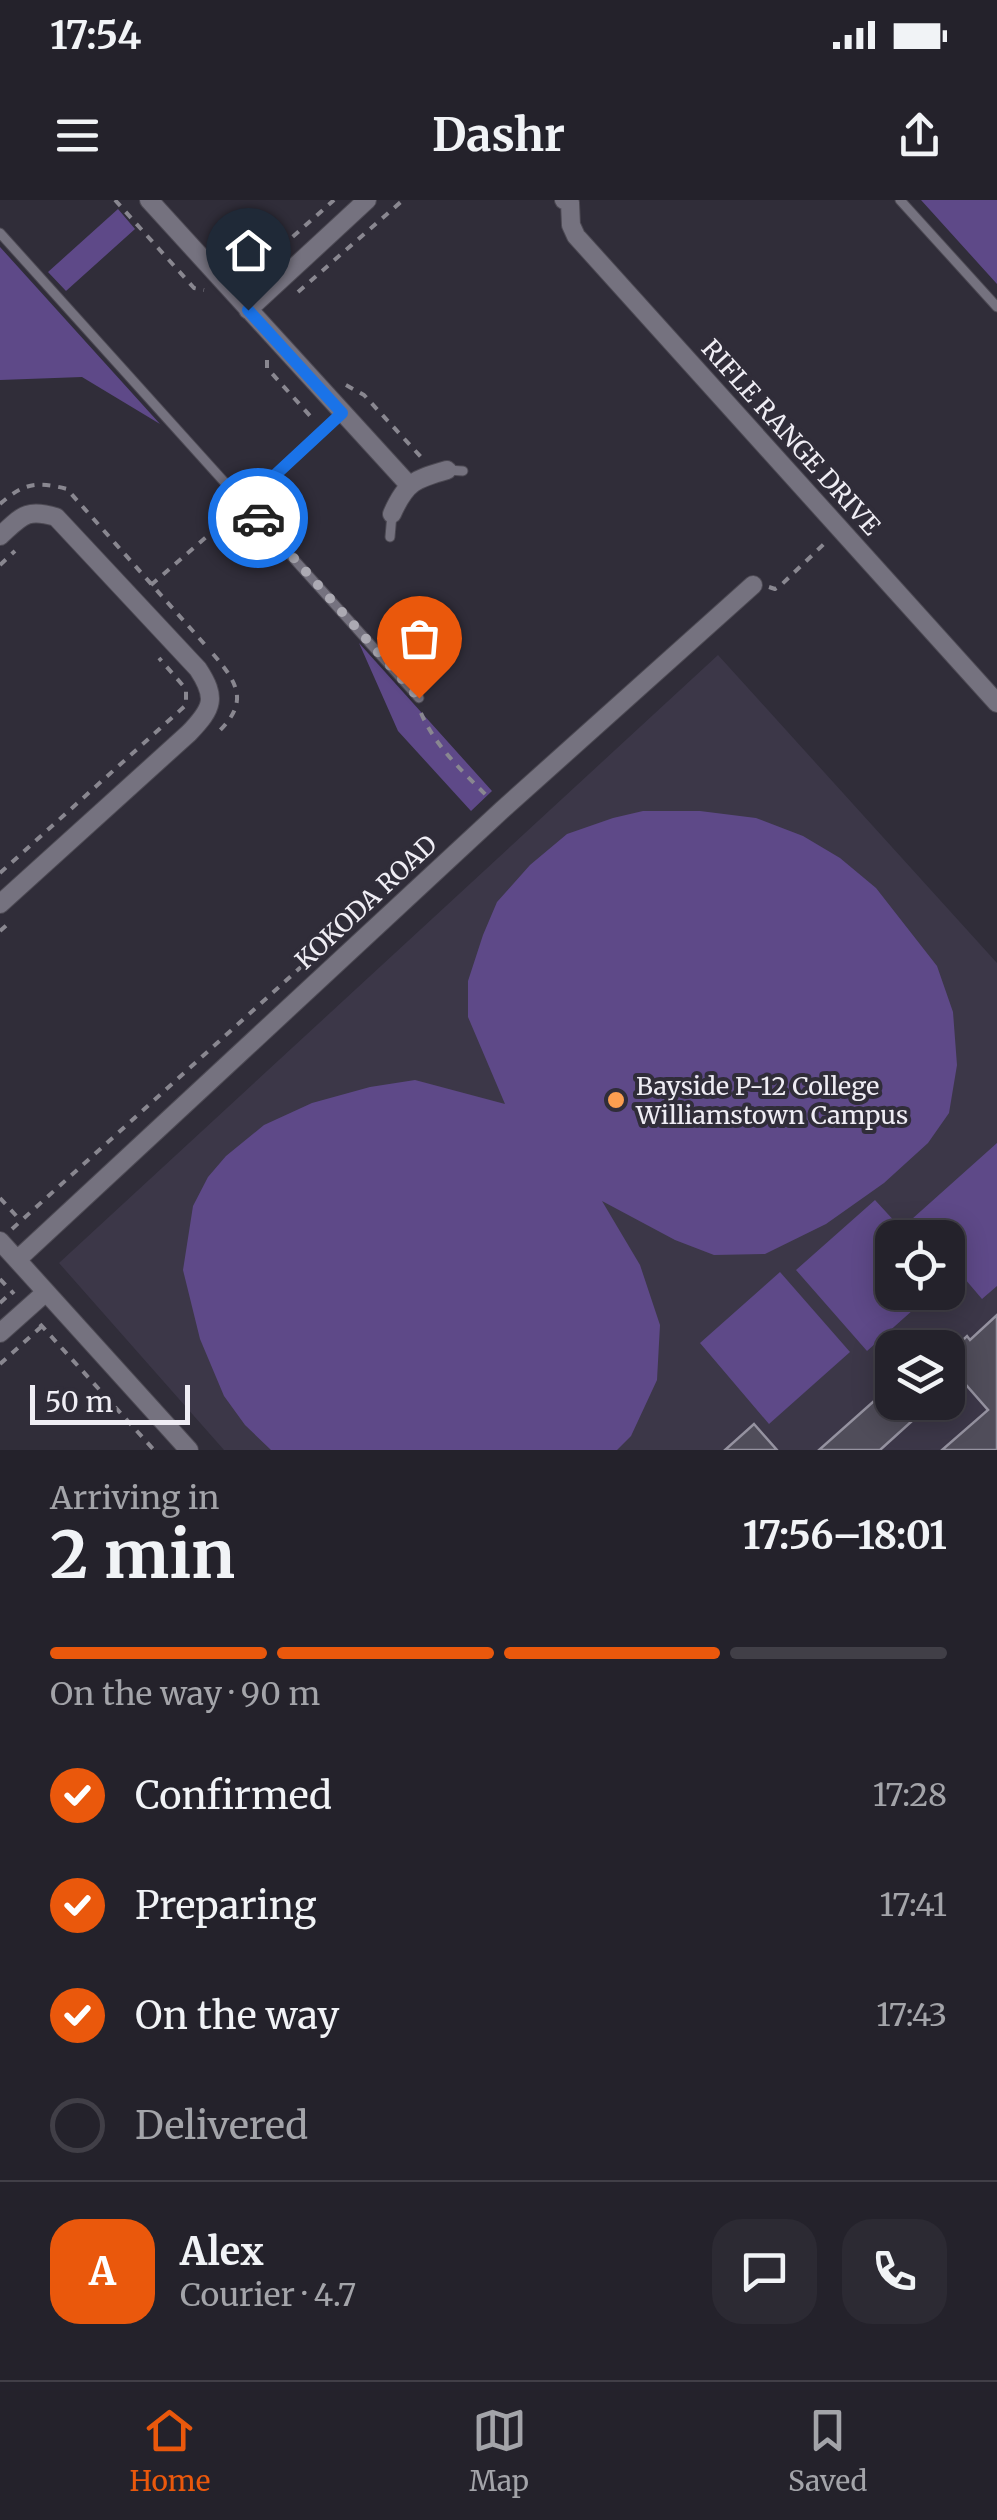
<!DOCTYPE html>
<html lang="en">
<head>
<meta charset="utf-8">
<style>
	:root { --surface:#24222b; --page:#2c2a33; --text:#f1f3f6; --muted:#a3a4a9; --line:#413f47; --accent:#ea580c }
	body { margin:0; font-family:Merriweather,serif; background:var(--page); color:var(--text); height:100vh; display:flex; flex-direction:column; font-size:38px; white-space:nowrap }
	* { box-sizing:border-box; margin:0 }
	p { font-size:32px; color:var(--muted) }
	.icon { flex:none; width:55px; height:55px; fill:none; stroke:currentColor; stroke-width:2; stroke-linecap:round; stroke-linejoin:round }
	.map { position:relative; height:1250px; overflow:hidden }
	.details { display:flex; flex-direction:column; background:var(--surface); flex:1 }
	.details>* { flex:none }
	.controls { position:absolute; left:875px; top:1020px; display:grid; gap:20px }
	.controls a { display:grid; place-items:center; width:90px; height:90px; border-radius:20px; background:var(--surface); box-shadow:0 5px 25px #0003,0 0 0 2px var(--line); font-size:50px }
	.scale { position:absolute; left:30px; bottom:25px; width:160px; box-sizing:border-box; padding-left:10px; border:5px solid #efedf4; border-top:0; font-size:28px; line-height:35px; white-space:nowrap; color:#efedf4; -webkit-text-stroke:8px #302d39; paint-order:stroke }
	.pin { position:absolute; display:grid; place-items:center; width:85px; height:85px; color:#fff; margin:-102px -42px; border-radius:50% 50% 50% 0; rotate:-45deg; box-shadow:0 0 10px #0007 }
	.pin .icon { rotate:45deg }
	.courier { position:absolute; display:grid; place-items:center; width:100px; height:100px; margin:-50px; border:8px solid #1a73e8; border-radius:50%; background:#fff; color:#222; box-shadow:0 2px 12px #0007 }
	.overview em { font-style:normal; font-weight:700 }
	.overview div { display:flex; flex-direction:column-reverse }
	.overview { display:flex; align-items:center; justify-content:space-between; height:170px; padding:0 50px }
	h1 { font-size:65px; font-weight:700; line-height:75px }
	.bar { display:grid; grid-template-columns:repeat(4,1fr); gap:15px 10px; align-content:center; height:120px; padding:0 50px }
	.bar i { height:12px; border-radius:8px; background:var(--line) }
	.bar .selected { background:var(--accent) }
	.bar p { grid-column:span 4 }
	.line { display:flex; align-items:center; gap:25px; padding:0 50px; border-top:2px solid var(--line) }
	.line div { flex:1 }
	.round { display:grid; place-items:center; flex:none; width:105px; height:105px; border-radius:30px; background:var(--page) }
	ol { padding:0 50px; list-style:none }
	li { display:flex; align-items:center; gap:30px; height:110px }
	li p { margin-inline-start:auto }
	li .icon { padding:10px; border-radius:50%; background:var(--accent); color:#fff; stroke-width:4 }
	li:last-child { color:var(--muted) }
	li i { width:55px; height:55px; border:5px solid var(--line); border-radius:50% }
	.status { display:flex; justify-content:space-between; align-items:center; height:70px; padding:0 50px; background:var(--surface); direction:ltr }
	.status svg { height:28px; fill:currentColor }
	header { display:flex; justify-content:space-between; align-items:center; height:130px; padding:0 50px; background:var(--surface); font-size:45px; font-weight:700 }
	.dock { display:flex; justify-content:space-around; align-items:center; height:140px; border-top:2px solid var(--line); background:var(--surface); font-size:28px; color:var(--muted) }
	.dock a { display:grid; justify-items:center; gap:5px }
	.dock .selected { color:var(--accent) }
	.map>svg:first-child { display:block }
</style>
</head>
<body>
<div class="status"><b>17:54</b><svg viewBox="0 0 49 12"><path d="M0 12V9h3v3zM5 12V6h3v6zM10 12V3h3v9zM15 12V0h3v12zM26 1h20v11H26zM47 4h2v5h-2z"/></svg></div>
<header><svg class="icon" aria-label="menu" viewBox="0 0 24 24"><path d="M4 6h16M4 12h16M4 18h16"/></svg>Dashr<svg class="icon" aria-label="share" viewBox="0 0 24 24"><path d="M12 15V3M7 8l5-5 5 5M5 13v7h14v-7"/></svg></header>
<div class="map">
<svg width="997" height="1250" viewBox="0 0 997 1250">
	<rect width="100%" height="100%" fill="#302d39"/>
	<path fill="#3c3748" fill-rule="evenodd" d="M 718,455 L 997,763 L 997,1250 L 224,1250 L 59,1063 ZM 892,1038 L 948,1038 L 948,1092 L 892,1092 ZM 892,1148 L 948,1148 L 948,1202 L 892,1202 Z"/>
	<path fill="#5e4988" d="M 921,0 L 997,0 L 997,84 Z
		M 118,9 L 135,29 L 66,91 L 48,72 Z
		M 0,47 L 160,224 L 82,177 L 0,180 Z
		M 359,443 L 492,591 L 471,611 L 398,531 Z
		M 643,611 L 700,611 L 756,618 L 803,636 L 840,658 L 876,688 L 937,766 L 953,812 L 957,865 L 949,913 L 928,943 L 884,983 L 826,1024 L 765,1054 L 714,1055 L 675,1040 L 602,1001 L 640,1065 L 660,1125 L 657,1180 L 631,1236 L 617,1250 L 271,1250 L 245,1225 L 224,1196 L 200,1139 L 183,1070 L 193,1006 L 208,977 L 226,956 L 264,925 L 312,903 L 370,887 L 415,880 L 505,904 L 468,817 L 468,781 L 483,735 L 497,702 L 530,665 L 567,634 L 613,618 Z
		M 997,943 L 997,1086 L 982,1099 L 948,1059 L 948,1038 L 928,1037 L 912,1019 Z
		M 875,1000 L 909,1037 L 892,1038 L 892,1092 L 932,1093 L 867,1151 L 796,1070 Z
		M 780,1072 L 850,1152 L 769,1224 L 700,1143 Z"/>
	<path fill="#504d5a" stroke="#9592a0" stroke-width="2.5" d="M 997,1115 L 997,1250 L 942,1250 L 988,1210 L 960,1178 L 948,1190 L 948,1154 L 967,1136 L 970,1140 Z
		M 892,1185 L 892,1202 L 933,1202 L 880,1250 L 819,1250 Z
		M 754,1224 L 777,1250 L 725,1250 Z"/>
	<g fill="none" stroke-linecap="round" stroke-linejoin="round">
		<defs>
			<path id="service" d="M 900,0 L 997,107
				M 0,33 L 419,498
				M 447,270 L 463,271
				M 245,303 L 342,213
				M 390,337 L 392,314"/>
			<path id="minor" d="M 149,0 L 409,285
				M 564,0 L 570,3 L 571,25 L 576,36 L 997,503
				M 248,110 L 367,0
				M 392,314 C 406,282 415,279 447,270
				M 0,336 C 22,316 26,308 56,317 L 198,469 C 217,498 213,508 189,533 L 0,704
				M 0,1041 L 189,1250
				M 17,1060 L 502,610 L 753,385
				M 0,1133 L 46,1092"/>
		</defs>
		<use href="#service" stroke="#4c4953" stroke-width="11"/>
		<use href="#minor" stroke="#4c4953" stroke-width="20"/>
		<path stroke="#898790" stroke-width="4" stroke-dasharray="8 8" stroke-linecap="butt" d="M 115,0 L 194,88 L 204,90
			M 271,60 L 280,48 L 334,0
			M 298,92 L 403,0
			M 267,160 L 267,168 L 312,218
			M 346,185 L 364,195 L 421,257
			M 0,304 C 24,283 36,281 67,289 L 207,447
			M 0,365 L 15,351
			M 151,385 L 234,313
			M 769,387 L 775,389 L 780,386 L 826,342
			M 213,454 C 240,485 249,504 215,535
			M 421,513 C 435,546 463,572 488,597
			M 0,673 L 186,505 L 186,489 L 159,458
			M 0,731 L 9,723
			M 0,998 L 21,1021
			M 12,1029 L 301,767
			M 0,1079 L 14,1094
			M 0,1103 L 12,1092
			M 40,1124 L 154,1250
			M 0,1164 L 41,1127"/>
		<use href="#service" stroke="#75727f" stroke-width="9"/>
		<use href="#minor" stroke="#75727f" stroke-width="18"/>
	</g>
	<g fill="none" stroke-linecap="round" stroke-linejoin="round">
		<path stroke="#acaab3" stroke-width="10" stroke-dasharray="0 18" d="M 258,318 L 419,498"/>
		<path stroke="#1a73e8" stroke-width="12" d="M 248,110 L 342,213 L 245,303 L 258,318"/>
	</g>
	<circle fill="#fb9e50" stroke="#302d39" stroke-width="4" cx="616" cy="900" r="10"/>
	<g text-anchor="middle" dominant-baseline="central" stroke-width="8" stroke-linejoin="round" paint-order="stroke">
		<g font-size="25" fill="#efedf4" stroke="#302d39">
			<text transform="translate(791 237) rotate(48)">RIFLE RANGE DRIVE</text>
			<text transform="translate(366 702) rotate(-43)">KOKODA ROAD</text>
		</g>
		<g font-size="25" fill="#efedf4" stroke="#302d39" text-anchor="start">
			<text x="636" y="886">Bayside P-12 College<tspan x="636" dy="29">Williamstown Campus</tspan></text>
		</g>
	</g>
</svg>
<div class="controls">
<a><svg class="icon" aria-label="locate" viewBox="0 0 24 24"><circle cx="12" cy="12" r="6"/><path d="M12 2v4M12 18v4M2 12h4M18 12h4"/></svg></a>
<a><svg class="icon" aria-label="layers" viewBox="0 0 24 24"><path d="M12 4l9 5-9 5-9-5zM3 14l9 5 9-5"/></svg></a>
</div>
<div class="scale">50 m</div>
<div class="pin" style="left:419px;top:498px;background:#ea580c"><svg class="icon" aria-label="bag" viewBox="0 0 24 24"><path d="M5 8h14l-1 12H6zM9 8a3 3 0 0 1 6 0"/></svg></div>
<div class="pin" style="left:248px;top:110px;background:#1f2937"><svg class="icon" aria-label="home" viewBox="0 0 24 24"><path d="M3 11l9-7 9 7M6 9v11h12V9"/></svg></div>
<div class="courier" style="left:258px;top:318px"><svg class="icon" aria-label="car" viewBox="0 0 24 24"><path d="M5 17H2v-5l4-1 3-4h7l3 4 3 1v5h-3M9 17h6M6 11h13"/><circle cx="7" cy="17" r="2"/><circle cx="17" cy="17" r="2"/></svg></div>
</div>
<section class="details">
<div class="overview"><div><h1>2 min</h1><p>Arriving in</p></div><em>17:56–18:01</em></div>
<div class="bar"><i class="selected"></i><i class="selected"></i><i class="selected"></i><i></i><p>On the way · 90 m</p></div>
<ol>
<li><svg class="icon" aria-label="check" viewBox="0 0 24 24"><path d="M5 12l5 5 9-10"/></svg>Confirmed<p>17:28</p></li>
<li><svg class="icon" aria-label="check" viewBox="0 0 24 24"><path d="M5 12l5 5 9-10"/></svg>Preparing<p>17:41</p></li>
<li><svg class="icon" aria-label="check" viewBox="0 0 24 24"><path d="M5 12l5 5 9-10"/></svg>On the way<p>17:43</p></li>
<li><i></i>Delivered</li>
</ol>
<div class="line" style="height:180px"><b class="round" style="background:var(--accent);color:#fff">A</b><div><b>Alex</b><p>Courier · 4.7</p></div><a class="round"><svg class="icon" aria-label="chat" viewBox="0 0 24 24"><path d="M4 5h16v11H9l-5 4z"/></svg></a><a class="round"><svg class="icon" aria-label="phone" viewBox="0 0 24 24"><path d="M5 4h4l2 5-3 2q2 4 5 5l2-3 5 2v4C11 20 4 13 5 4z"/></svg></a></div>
</section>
<nav class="dock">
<a class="selected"><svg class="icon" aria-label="home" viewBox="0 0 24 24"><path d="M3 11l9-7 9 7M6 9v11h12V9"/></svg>Home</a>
<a><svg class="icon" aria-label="map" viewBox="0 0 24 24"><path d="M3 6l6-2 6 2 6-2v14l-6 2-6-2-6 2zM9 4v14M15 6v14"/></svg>Map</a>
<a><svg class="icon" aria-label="saved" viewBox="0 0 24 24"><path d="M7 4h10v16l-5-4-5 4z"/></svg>Saved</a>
</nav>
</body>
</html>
